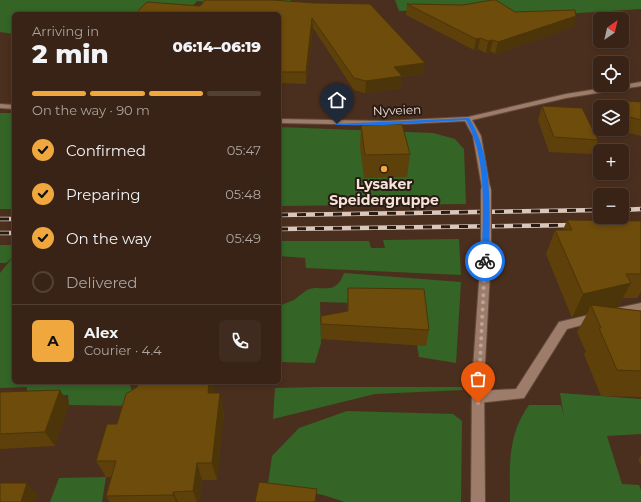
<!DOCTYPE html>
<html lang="en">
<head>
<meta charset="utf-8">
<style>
	:root { --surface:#382316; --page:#3f2b1f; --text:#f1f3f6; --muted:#aba4a1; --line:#524035; --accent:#efa73e }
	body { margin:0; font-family:Montserrat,sans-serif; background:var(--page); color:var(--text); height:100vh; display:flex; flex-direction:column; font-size:15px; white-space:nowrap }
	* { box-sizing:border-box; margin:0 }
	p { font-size:13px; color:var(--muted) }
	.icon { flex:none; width:22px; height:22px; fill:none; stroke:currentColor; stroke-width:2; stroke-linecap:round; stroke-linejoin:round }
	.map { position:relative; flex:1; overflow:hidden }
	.drawer { position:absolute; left:12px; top:12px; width:269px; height:372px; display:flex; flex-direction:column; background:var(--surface); border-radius:6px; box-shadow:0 2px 6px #0003,0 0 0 1px var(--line) }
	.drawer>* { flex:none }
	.needle { width:26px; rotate:34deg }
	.fabs { position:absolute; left:593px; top:12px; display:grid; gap:8px }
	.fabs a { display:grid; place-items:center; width:36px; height:36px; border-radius:6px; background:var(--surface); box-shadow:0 2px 6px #0003,0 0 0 1px var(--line); font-size:20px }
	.pin { position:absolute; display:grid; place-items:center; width:34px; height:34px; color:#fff; margin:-41px -17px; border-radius:50% 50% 50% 0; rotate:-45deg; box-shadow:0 0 4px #0007 }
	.pin .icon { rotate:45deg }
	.courier { position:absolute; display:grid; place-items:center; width:40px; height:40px; margin:-20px; border:3px solid #1a73e8; border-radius:50%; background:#fff; color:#222; box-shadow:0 1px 5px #0007 }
	.overview em { font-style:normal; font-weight:800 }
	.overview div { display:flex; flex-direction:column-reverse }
	.overview { display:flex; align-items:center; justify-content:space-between; height:68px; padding:0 20px }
	h1 { font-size:26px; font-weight:800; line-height:30px }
	.bar { display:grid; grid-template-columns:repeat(4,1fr); gap:6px 4px; align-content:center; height:48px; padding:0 20px }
	.bar i { height:5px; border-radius:3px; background:var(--line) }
	.bar .on { background:var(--accent) }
	.bar p { grid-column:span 4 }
	.line { display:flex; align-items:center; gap:10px; padding:0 20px; border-top:1px solid var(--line) }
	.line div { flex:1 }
	.round { display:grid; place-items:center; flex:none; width:42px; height:42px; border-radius:6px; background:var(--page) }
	ol { padding:0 20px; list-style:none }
	li { display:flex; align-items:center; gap:12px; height:44px }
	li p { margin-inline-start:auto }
	li .icon { padding:4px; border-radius:50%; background:var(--accent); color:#111; stroke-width:4 }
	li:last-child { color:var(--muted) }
	li i { width:22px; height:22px; border:2px solid var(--line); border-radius:50% }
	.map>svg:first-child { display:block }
</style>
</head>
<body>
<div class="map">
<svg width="641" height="502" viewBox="0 0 641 502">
	<rect width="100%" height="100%" fill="#4b2f1e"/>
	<path fill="#346426" d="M 0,0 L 291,0 L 288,8 L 197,1 L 188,11 L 139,14 L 14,14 L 14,34 L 0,32 Z
		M 395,0 L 641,0 L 641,9 L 516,17 L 497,8 L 399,11 Z
		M 0,113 L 14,113 L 14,209 L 0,209 Z
		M 279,127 L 433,133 L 455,139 L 464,149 L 466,204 L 279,206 Z
		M 459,239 L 461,275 L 306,268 L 305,258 L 279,256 L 279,241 L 369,241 L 371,248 L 385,248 L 383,240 Z
		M 0,245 L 14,245 L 14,382 L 129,382 L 137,406 L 69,405 L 68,395 L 27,396 L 27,387 L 0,388 L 0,273 L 13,257 L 6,263 L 0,263 Z
		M 344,273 L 461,282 L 456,363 L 419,357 L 417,345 L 426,345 L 421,305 L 320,302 L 321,343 L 315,363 L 279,362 L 279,306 C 284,304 289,302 294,300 C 298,297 302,293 307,290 C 321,283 335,298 344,273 Z
		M 318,387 L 461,387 L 463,390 L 375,394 L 273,419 L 275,388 Z
		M 560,393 L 641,399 L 641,434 L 607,436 L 622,484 L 639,485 L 641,490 L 641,502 L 510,502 C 510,465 507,436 529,405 L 561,405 L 564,417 Z
		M 347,411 L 453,414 L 462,421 L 461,502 L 345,502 L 323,495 L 268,484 L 272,456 L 299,428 Z
		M 106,477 L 102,502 L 50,502 L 59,478 Z"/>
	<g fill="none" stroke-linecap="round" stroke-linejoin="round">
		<defs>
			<path id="service" d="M 641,303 L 641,311 L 617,316 L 613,315 L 611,312 L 613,309 Z
				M 597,313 L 601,314 L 603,317 L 601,320 L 567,329 L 524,398 L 478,403 L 474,401 L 472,397 L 474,393 L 478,391 L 516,389 L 559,322 Z"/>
			<path id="minor" d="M 641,82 L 641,86 L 566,98 L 472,120 L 481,136 L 490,188 L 486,191 L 482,188 L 473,136 L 465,121 L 384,125 L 279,123 L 279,119 L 384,121 L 468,117 L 566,94 Z
				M 0,104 L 14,105 L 14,109 L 0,108 Z
				M 486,250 L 491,254 L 484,382 L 485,502 L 471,502 L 472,382 L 481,254 Z"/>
		</defs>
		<use href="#service" stroke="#634b3d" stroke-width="2"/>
		<use href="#minor" stroke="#634b3d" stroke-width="2"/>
		<use href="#service" fill="#9d7c69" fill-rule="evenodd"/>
		<use href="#minor" fill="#9d7c69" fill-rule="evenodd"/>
		<defs>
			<path id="rail" d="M 622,210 L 641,209
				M 279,215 L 600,210
				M 0,219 L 14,219
				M 279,229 L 577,225
				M 0,233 L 14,233"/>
		</defs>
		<use href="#rail" stroke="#dac6bb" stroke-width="4.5"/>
		<use href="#rail" stroke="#281b13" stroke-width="3" stroke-dasharray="9" stroke-linecap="butt"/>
		<defs>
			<path id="minor-bridge-far1" d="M 486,188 L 486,190"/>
			<path id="minor-bridge" d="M 486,189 L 486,254"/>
		</defs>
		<use href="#minor-bridge-far1" stroke="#634b3d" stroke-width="9" stroke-linecap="butt"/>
		<use href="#minor-bridge" stroke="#634b3d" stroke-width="12" stroke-linecap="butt"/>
		<use href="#minor-bridge-far1" stroke="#9d7c69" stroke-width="8"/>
		<use href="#minor-bridge" stroke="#9d7c69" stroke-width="10"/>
	</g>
	<path fill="#5e410a" d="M 314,3 L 423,74 L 402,77 L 401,88 L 365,93 L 354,90 L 313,28 L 306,84 L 279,83 L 279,14 L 200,6 Z
		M 407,4 L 515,12 L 576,16 L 573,27 L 495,54 L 490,51 L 486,53 L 478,49 L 474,50 L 406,15 Z
		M 610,100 L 641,102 L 641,136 L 614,129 L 622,129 L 622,107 L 607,107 Z
		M 542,106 L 598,140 L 592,154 L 549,152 L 538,120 Z
		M 361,125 L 410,154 L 407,177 L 364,178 L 360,147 Z
		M 567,220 L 641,221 L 641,292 L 637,298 L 623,298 L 618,307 L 614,308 L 641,311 L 641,397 L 601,396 L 584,354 L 586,352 L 577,332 L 587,314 L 572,318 L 546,254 L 555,230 L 563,230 Z
		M 348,288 L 429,330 L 426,346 L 321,339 L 321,316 L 347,311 Z
		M 0,392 L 69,405 L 55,446 L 0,449 Z
		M 214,393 L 224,411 L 217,480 L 202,480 L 199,502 L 110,502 L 106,496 L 111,477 L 106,477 L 96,461 L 117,424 Z
		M 641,456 L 641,465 L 638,459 Z"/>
	<path fill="#4c3508" d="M 576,16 L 573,27 L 495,54 L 498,42 Z
		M 312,18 L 313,28 L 306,84 L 306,72 Z
		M 480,38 L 478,49 L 474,50 L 476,39 Z
		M 493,40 L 490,51 L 486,53 L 488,41 Z
		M 425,63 L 423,74 L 402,77 L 401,88 L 365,93 L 366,81 L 394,67 Z
		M 631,283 L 618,307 L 594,312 L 591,305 L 587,314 L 572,318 L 583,294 Z
		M 209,382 L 215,382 L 212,411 L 208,393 Z
		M 60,390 L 69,405 L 55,446 L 45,432 Z
		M 220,393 L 224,411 L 217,480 L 212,463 Z
		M 197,463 L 202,480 L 199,502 L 197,502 L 193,491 Z
		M 27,483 L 38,496 L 36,502 L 21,502 Z
		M 173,492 L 178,502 L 176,502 L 173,495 Z"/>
	<path fill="#6d4c0c" stroke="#4c3508" d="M 205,0 L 272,0 L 314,3 L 370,4 L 425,63 L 394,67 L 402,76 L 366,81 L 354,78 L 312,18 L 306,72 L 279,72 L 279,14 L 135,14 L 147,2 L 200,6 Z
		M 492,0 L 496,0 L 515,12 L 575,10 L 576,16 L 498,42 L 493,40 L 488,41 L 480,38 L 476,39 L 407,4 L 463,5 Z
		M 610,100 L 641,102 L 641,120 L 622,115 L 622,107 L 609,107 Z
		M 542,106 L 582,108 L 598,140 L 554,137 Z
		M 402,124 L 410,154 L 365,155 L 361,125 Z
		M 567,220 L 641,221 L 641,274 L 626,274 L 631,283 L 583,294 L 555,230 L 572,230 Z
		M 348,288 L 424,289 L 429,330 L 321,324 L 321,316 L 348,311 Z
		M 591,305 L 641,311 L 641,371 L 617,370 L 599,328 L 601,328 Z
		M 138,382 L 209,382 L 208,393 L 220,393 L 212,463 L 197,463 L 193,491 L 173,492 L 173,495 L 106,496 L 116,461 L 96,461 L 107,424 L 117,424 L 126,394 L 137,387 Z
		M 60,390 L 45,432 L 0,434 L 0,392 Z
		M 259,482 L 317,489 L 315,502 L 255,502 Z
		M 0,483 L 27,483 L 21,502 L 0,502 Z"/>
	<path fill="#1a73e8" d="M 469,118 C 495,159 489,214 489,261 L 485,263 L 482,261 C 482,215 489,162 466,120 L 384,125 L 337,125 L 335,124 Z"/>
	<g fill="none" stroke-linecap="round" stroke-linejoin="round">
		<path stroke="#baa498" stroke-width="4" stroke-dasharray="0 7.2" d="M 478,403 L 485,261"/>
	</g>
	<circle fill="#efa73e" stroke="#281b13" stroke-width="1.5" cx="384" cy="169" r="4"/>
	<g text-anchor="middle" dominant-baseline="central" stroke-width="4" stroke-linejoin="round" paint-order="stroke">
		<g font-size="12" fill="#f5e3d9" stroke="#281b13">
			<text transform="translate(397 110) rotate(-2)">Nyveien</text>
		</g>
		<g font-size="14" font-weight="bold" fill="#f5e3d9" stroke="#281b13">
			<text x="384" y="184">Lysaker<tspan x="384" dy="16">Speidergruppe</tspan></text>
		</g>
	</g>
</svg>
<div class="fabs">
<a><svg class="needle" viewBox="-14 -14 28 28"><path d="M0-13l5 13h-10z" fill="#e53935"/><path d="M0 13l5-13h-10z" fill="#aba4a1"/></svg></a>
<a><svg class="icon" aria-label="locate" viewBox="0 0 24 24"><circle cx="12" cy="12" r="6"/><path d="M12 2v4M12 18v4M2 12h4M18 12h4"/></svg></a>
<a><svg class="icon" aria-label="layers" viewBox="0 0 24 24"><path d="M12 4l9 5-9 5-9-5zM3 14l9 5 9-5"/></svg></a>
<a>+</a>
<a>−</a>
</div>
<div class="pin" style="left:478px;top:403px;background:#ea580c"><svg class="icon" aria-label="bag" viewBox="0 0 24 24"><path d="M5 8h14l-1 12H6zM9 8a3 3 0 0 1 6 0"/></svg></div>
<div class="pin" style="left:337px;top:124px;background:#1f2937"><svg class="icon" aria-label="home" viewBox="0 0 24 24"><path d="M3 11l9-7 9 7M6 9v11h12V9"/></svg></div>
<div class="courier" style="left:485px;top:261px"><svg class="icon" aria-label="bike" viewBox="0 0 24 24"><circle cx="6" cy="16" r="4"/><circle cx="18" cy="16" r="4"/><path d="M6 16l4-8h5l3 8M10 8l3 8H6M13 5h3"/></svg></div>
<section class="drawer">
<div class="overview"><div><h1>2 min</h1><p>Arriving in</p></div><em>06:14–06:19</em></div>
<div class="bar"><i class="on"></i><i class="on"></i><i class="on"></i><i></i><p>On the way · 90 m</p></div>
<ol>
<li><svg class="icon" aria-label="check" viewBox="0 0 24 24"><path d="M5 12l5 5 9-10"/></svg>Confirmed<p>05:47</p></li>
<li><svg class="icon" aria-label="check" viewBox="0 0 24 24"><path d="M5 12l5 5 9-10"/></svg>Preparing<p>05:48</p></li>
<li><svg class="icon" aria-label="check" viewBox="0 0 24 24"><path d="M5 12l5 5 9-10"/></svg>On the way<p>05:49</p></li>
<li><i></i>Delivered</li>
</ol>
<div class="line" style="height:72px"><b class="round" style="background:var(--accent);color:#111">A</b><div><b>Alex</b><p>Courier · 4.4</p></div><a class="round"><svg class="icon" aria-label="phone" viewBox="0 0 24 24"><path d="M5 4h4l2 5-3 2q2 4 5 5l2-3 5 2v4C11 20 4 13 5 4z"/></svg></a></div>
</section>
</div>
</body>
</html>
